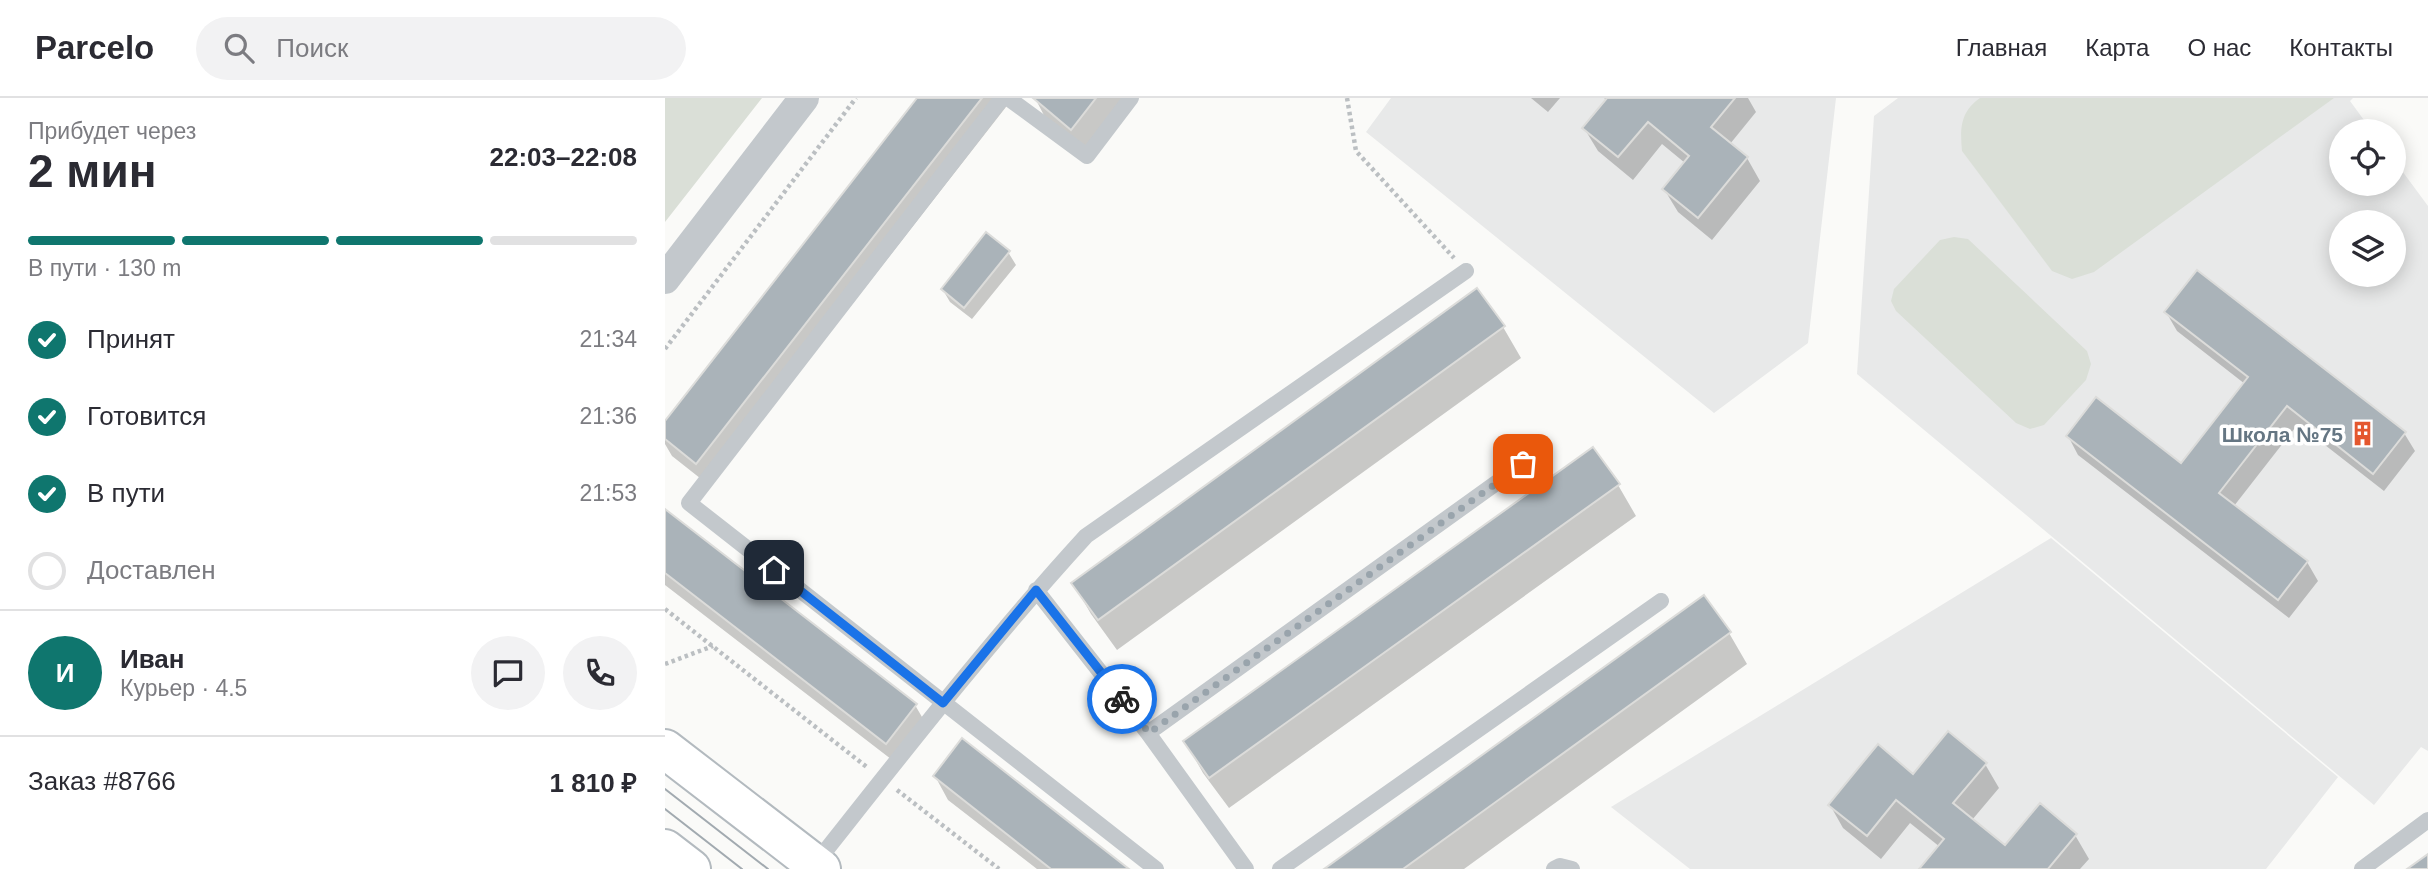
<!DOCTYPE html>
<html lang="ru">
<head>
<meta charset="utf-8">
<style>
	:root { --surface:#fff; --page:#f2f2f3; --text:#2b2b33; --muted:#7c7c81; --line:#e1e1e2; --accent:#0f766e }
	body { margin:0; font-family:Arial,sans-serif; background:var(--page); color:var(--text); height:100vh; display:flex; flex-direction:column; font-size:26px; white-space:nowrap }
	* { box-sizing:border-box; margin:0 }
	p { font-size:23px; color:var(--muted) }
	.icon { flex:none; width:38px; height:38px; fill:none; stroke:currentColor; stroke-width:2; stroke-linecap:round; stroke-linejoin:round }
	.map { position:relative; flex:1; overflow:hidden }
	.side { display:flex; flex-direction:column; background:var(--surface); width:665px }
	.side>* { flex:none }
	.fabs { position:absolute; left:1664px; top:21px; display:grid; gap:14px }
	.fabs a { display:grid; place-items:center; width:77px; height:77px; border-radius:50%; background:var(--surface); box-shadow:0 4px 18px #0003; font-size:35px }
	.pin { position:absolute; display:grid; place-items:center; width:60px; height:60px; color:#fff; margin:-30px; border-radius:14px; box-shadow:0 4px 10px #0006 }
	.courier { position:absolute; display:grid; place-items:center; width:70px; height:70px; margin:-35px; border:5px solid #1a73e8; border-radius:50%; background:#fff; color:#222; box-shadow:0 2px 9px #0007 }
	.overview em { font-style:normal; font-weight:800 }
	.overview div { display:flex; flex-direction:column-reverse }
	.overview { display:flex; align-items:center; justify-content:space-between; height:119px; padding:0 28px }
	h1 { font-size:46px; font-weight:800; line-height:52px }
	.bar { display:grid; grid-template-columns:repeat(4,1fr); gap:10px 7px; align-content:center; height:84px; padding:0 28px }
	.bar i { height:9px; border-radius:5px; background:var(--line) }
	.bar .on { background:var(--accent) }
	.bar p { grid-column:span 4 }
	.line { display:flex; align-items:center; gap:18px; padding:0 28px; border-top:2px solid var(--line) }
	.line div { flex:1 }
	.round { display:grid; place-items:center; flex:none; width:74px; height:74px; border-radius:37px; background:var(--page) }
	ol { padding:0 28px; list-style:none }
	li { display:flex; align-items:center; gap:21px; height:77px }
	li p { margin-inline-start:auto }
	li .icon { padding:7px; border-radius:50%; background:var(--accent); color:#fff; stroke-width:4 }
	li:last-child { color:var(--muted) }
	li i { width:38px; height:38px; border:4px solid var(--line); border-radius:50% }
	header { display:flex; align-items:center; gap:42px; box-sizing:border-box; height:98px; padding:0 35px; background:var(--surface); border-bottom:2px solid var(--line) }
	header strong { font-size:33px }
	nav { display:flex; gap:38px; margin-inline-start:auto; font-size:24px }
	.search { width:490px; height:63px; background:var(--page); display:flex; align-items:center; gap:18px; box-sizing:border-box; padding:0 24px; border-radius:38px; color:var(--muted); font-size:26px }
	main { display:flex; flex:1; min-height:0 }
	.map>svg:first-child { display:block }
</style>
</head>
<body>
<header>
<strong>Parcelo</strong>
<div class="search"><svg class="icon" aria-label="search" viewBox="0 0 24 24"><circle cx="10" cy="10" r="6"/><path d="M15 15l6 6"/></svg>Поиск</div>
<nav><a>Главная</a><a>Карта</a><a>О нас</a><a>Контакты</a></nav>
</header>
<main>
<section class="side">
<div class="overview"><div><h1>2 мин</h1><p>Прибудет через</p></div><em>22:03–22:08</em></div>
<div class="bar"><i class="on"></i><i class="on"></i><i class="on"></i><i></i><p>В пути · 130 m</p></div>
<ol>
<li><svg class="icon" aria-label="check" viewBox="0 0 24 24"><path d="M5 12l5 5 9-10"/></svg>Принят<p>21:34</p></li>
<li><svg class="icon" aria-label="check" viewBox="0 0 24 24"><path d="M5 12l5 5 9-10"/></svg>Готовится<p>21:36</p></li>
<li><svg class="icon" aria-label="check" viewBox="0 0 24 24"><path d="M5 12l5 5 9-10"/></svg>В пути<p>21:53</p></li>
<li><i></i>Доставлен</li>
</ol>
<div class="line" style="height:126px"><b class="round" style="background:var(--accent);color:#fff">И</b><div><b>Иван</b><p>Курьер · 4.5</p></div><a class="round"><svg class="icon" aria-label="chat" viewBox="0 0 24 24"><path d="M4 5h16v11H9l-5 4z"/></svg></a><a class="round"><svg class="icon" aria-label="phone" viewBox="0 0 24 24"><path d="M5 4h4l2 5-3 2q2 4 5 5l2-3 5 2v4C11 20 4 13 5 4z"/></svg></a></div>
<div class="line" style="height:91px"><div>Заказ #8766</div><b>1 810 ₽</b></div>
</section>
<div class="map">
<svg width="1763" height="771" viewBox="0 0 1763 771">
	<rect width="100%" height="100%" fill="#fafaf8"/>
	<path fill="#e8e9e9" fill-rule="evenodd" d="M 726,0 L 1171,0 L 1143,245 L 1049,315 L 701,34 Z
		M 1233,0 L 1688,0 L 1685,3 L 1707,33 L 1676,33 L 1676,86 L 1729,86 L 1729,62 L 1763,108 L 1763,653 L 1756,649 L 1709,707 L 1192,276 L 1209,18 ZM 1676,124 L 1729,124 L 1729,177 L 1676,177 Z
		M 1386,440 L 1673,679 L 1601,771 L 1025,771 L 946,709 Z"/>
	<path fill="#dadfd7" d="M 0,0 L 97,0 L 0,124 Z
		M 1315,0 L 1669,0 L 1429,174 L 1407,181 L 1387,173 L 1297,53 C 1295,31 1295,14 1315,0 Z
		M 1289,139 L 1303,141 L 1422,253 L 1426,266 L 1421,282 L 1379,327 L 1365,331 L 1351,325 L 1231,213 L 1226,203 L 1229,191 L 1275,142 Z"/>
	<path fill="#0003" d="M 254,0 L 348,0 L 45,388 L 7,358 L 0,346 L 0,326 Z
		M 370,0 L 463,0 L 420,54 L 383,25 Z
		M 866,0 L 895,0 L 883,14 Z
		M 939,0 L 1083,0 L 1091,14 L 1065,46 L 1082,60 L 1095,83 L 1047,142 L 1013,114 L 999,91 L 1020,65 L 997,46 L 968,82 L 933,53 L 919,30 L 942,2 Z
		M 343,154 L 351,167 L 307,221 L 285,204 L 278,192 Z
		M 1501,214 L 1739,335 L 1750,353 L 1719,393 L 1633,326 L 1569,408 L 1642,464 L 1653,483 L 1624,520 L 1413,357 L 1403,338 L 1516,368 L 1580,286 L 1512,233 Z
		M 838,229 L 856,260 L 452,552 L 426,516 L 408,485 Z
		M 953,387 L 971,418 L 564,710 L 538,675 L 520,643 Z
		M 0,414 L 250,607 L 264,631 L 235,668 L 0,487 Z
		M 1064,535 L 1082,566 L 799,771 L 662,771 Z
		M 1320,666 L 1334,690 L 1307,722 L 1341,750 L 1410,737 L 1424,761 L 1415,771 L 1256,771 L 1275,749 L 1245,725 L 1216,761 L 1178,730 L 1165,707 L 1249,678 Z
		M 270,678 L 461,771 L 372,771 L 283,702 Z"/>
	<path fill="#aab3b9" stroke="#dcdcda" stroke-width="2" d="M 252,0 L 317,0 L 31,366 L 0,341 L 0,323 Z
		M 368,0 L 431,0 L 406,32 Z
		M 942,0 L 1070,0 L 1046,29 L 1083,59 L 1033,120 L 997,91 L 1024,58 L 983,24 L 953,59 L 917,30 Z
		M 321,134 L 345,153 L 299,210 L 276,191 Z
		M 1532,172 L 1741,334 L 1708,376 L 1622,308 L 1554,395 L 1643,463 L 1613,502 L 1401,338 L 1431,299 L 1516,365 L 1583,279 L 1499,214 Z
		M 812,190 L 840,228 L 433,522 L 406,485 Z
		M 928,349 L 955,386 L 544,680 L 518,643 Z
		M 0,411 L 252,606 L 221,646 L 0,475 Z
		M 1039,497 L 1066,534 L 738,771 L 659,771 Z
		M 1283,633 L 1322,665 L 1288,705 L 1340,747 L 1375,705 L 1412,736 L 1383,771 L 1254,771 L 1279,741 L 1231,702 L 1202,738 L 1163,707 L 1213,646 L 1248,676 Z
		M 297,640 L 464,771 L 386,771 L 268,678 Z
		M 1763,756 L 1763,771 L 1742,771 Z"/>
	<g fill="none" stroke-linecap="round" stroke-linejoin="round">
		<defs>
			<path id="secondary" d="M 0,651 L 156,771
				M 0,751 L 26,771"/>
		</defs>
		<use href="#secondary" stroke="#b3babf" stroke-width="42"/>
		<path stroke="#bbbfc2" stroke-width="4.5" stroke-dasharray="3.5 3.5" stroke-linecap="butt" d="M 682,0 L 691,53 L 789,160
			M 0,251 L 191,0
			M 0,511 L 203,670
			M 0,566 L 48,548
			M 232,692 L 334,771"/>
		<path stroke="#c3c8cc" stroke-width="16" d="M 337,0 L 24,405 L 491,771
			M 343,0 L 422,58 L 466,0
			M 371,492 L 483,635 L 581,771
			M 483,635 L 880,350
			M 150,766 C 238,655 325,543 421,438 L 801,173
			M 615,771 L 996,503
			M 889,771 L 895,768 L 907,771
			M 1697,771 L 1763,722"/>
		<path stroke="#c3c8cc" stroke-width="30" d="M 0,181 L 139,0"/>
		<use href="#secondary" stroke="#fff" stroke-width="38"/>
		<path stroke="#a2aab0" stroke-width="2" d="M 0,691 L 103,771
			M 0,711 L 77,771"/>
	</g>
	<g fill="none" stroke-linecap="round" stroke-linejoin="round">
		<path stroke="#99a4ac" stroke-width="7" stroke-dasharray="0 12.6" d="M 457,601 L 484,635 L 858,366"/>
		<path stroke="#1a73e8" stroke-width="9" d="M 109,472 L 278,605 L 371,492 L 457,601"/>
	</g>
	<defs>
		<symbol id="building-bare" viewBox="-9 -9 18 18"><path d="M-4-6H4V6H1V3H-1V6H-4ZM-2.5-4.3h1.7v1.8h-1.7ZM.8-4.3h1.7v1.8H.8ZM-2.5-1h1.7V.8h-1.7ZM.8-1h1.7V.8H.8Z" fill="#e4572e" stroke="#fff" stroke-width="2.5" paint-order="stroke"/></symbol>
	</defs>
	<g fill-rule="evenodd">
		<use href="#building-bare" x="1680" y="318" width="35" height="35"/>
	</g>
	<g text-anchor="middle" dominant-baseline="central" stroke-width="7" stroke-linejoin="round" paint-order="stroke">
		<g font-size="21" font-weight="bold" fill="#657683" stroke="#fff" text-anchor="end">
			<text x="1678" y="336">Школа №75</text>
		</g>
	</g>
</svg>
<div class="fabs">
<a><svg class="icon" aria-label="locate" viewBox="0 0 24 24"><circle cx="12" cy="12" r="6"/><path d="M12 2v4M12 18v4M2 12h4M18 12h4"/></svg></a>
<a><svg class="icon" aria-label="layers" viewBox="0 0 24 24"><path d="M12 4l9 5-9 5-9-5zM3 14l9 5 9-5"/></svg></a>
</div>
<div class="pin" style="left:858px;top:366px;background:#ea580c"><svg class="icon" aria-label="bag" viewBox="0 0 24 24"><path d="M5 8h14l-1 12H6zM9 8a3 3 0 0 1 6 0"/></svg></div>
<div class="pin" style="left:109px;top:472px;background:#1f2937"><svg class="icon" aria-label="home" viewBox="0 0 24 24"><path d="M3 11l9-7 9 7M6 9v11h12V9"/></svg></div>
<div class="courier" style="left:457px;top:601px"><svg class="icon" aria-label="bike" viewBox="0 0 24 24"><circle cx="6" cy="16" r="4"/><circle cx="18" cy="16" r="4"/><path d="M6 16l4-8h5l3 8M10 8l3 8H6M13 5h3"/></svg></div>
</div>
</main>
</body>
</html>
